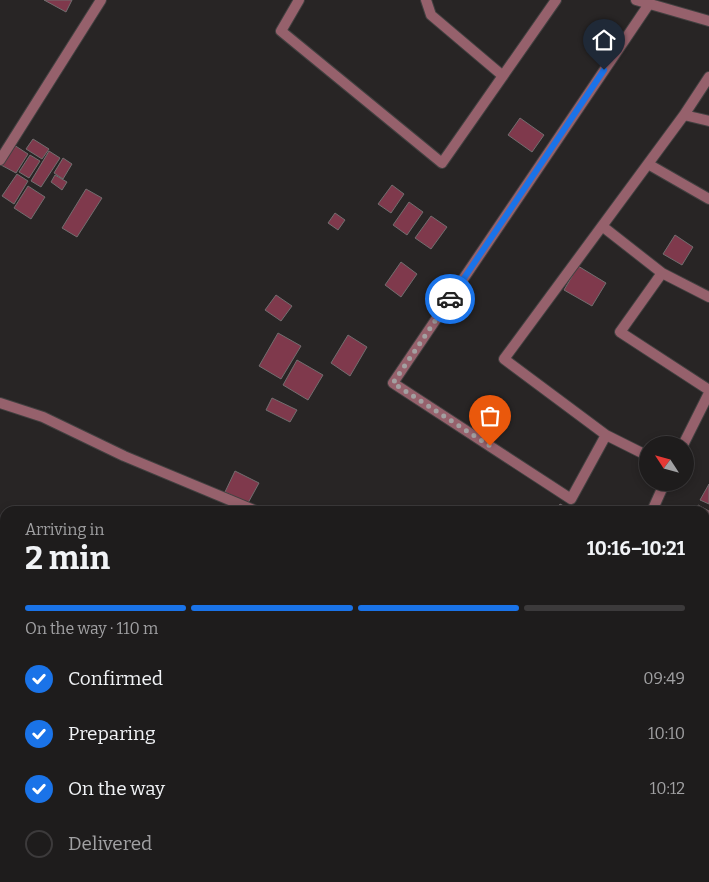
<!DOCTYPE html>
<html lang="en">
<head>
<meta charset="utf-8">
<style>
	:root { --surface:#1e1c1c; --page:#2b2929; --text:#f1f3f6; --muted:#a1a1a3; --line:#3c3a3b; --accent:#1a73e8 }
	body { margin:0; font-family:Bitter,serif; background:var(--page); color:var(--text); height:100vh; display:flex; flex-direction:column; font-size:19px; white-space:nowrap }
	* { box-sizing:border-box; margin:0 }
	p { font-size:16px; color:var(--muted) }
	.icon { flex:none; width:28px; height:28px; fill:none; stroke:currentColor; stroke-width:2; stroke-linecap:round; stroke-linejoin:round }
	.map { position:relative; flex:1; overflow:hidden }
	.panel { position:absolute; left:0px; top:506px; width:710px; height:376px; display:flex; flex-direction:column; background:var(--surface); border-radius:15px 15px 0 0; box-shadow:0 2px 8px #0003,0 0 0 1px var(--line) }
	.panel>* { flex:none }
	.needle { width:32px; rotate:306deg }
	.tools { position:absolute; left:639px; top:436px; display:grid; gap:10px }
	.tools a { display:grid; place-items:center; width:55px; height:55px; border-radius:50%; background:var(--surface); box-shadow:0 2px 8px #0003,0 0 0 1px var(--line); font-size:25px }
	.pin { position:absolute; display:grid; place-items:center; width:42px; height:42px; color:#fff; margin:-51px -21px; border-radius:50% 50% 50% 0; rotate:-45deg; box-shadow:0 0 5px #0007 }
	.pin .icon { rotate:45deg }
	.courier { position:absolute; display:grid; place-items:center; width:50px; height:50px; margin:-25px; border:4px solid #1a73e8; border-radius:50%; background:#fff; color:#222; box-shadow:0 1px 6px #0007 }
	.head em { font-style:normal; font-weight:700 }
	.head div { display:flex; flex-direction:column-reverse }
	.head { display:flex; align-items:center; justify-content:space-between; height:85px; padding:0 25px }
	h1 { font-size:32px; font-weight:700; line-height:38px }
	.bar { display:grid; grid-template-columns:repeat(4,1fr); gap:8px 5px; align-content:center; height:60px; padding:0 25px }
	.bar i { height:6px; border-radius:4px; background:var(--line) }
	.bar .current { background:var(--accent) }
	.bar p { grid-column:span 4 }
	ol { padding:0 25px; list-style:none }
	li { display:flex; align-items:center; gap:15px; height:55px }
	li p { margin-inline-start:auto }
	li .icon { padding:5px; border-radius:50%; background:var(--accent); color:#fff; stroke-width:4 }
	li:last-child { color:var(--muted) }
	li i { width:28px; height:28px; border:2px solid var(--line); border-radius:50% }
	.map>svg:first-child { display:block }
</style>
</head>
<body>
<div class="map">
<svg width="709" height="882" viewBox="0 0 709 882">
	<rect width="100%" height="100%" fill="#282525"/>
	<path fill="#7f394c" stroke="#726e6f" d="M 44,0 L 72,0 L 66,12 Z
		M 520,118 L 544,135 L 532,152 L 508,135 Z
		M 33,139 L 49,149 L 42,159 L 26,149 Z
		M 14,145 L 28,154 L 16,173 L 1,165 Z
		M 49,151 L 60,158 L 41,187 L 31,181 Z
		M 30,155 L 40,161 L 29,178 L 19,172 Z
		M 63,158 L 72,164 L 63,179 L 54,173 Z
		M 17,174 L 28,181 L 14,204 L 2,196 Z
		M 55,175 L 67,182 L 62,190 L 51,182 Z
		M 392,185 L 404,194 L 391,213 L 378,204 Z
		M 28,186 L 45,197 L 31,219 L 14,208 Z
		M 86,189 L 102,198 L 77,237 L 62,228 Z
		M 409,202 L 423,212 L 407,235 L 393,225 Z
		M 335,213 L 345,220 L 338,230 L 328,223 Z
		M 431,216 L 447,227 L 431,249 L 415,238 Z
		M 675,235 L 693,247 L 682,265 L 663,254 Z
		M 401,262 L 417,274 L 401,297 L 385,285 Z
		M 578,266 L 606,283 L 592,306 L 564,290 Z
		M 276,295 L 292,306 L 281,321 L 265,310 Z
		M 278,333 L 301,346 L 281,379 L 259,366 Z
		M 348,335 L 367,347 L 350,376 L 331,363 Z
		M 297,360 L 323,375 L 308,400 L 283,385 Z
		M 272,398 L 297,410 L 290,422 L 266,410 Z
		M 235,471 L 259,483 L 248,503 L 225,492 Z
		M 709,484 L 709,504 L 700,500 Z
		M 560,504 L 573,511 L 556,511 Z
		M 698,505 L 709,511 L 709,543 L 705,541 L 705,511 L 695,511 Z
		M 706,709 L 709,712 L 709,728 L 705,725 Z
		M 705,840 L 709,842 L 709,875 L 705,872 Z
		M 584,878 L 596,878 L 604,882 L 582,882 Z"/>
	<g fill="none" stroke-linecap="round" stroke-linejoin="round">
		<defs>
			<path id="street" d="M 299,0 L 281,31 L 442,163 L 556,0
				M 426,0 L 431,15 L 503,76
				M 636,0 L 709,21
				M 684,115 L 709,121
				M 0,160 L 101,0
				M 648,164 L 709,199
				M 602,226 L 662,273 L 709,297
				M 662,273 L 620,332 L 709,390
				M 0,403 L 43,417 L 124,456 L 256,511
				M 606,435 L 571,499 L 393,383 L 649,4
				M 683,445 L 709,393
				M 648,456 L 606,435 L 504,359 L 684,115 L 709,77
				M 652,511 L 665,482
				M 705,835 L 709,836"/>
		</defs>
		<use href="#street" stroke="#424040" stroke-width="12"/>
		<use href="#street" stroke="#96616c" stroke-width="10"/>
	</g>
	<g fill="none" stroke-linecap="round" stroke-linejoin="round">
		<path stroke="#a3a0a1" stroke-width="5" stroke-dasharray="0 9" d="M 450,299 L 393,383 L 490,446"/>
		<path stroke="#1a73e8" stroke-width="6" d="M 450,299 L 604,70"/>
	</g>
</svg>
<div class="tools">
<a><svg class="needle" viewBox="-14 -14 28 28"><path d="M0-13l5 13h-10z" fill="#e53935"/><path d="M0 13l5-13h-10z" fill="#a1a1a3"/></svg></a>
</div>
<div class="pin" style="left:490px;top:446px;background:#ea580c"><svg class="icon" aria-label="bag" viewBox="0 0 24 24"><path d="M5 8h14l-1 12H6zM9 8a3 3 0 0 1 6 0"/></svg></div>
<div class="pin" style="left:604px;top:70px;background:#1f2937"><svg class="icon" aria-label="home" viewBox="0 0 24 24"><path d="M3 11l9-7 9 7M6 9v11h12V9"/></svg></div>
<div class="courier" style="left:450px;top:299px"><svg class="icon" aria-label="car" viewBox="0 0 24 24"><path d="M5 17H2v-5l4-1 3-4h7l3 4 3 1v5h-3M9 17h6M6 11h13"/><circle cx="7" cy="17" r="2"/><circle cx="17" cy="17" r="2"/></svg></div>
<section class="panel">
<div class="head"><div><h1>2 min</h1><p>Arriving in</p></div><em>10:16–10:21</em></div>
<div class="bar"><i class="current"></i><i class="current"></i><i class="current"></i><i></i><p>On the way · 110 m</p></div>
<ol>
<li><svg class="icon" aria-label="check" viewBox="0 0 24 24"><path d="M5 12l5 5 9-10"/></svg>Confirmed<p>09:49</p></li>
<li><svg class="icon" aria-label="check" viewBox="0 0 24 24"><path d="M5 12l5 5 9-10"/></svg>Preparing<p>10:10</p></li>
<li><svg class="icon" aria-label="check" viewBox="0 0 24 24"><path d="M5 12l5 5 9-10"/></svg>On the way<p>10:12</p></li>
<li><i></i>Delivered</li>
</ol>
</section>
</div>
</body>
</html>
